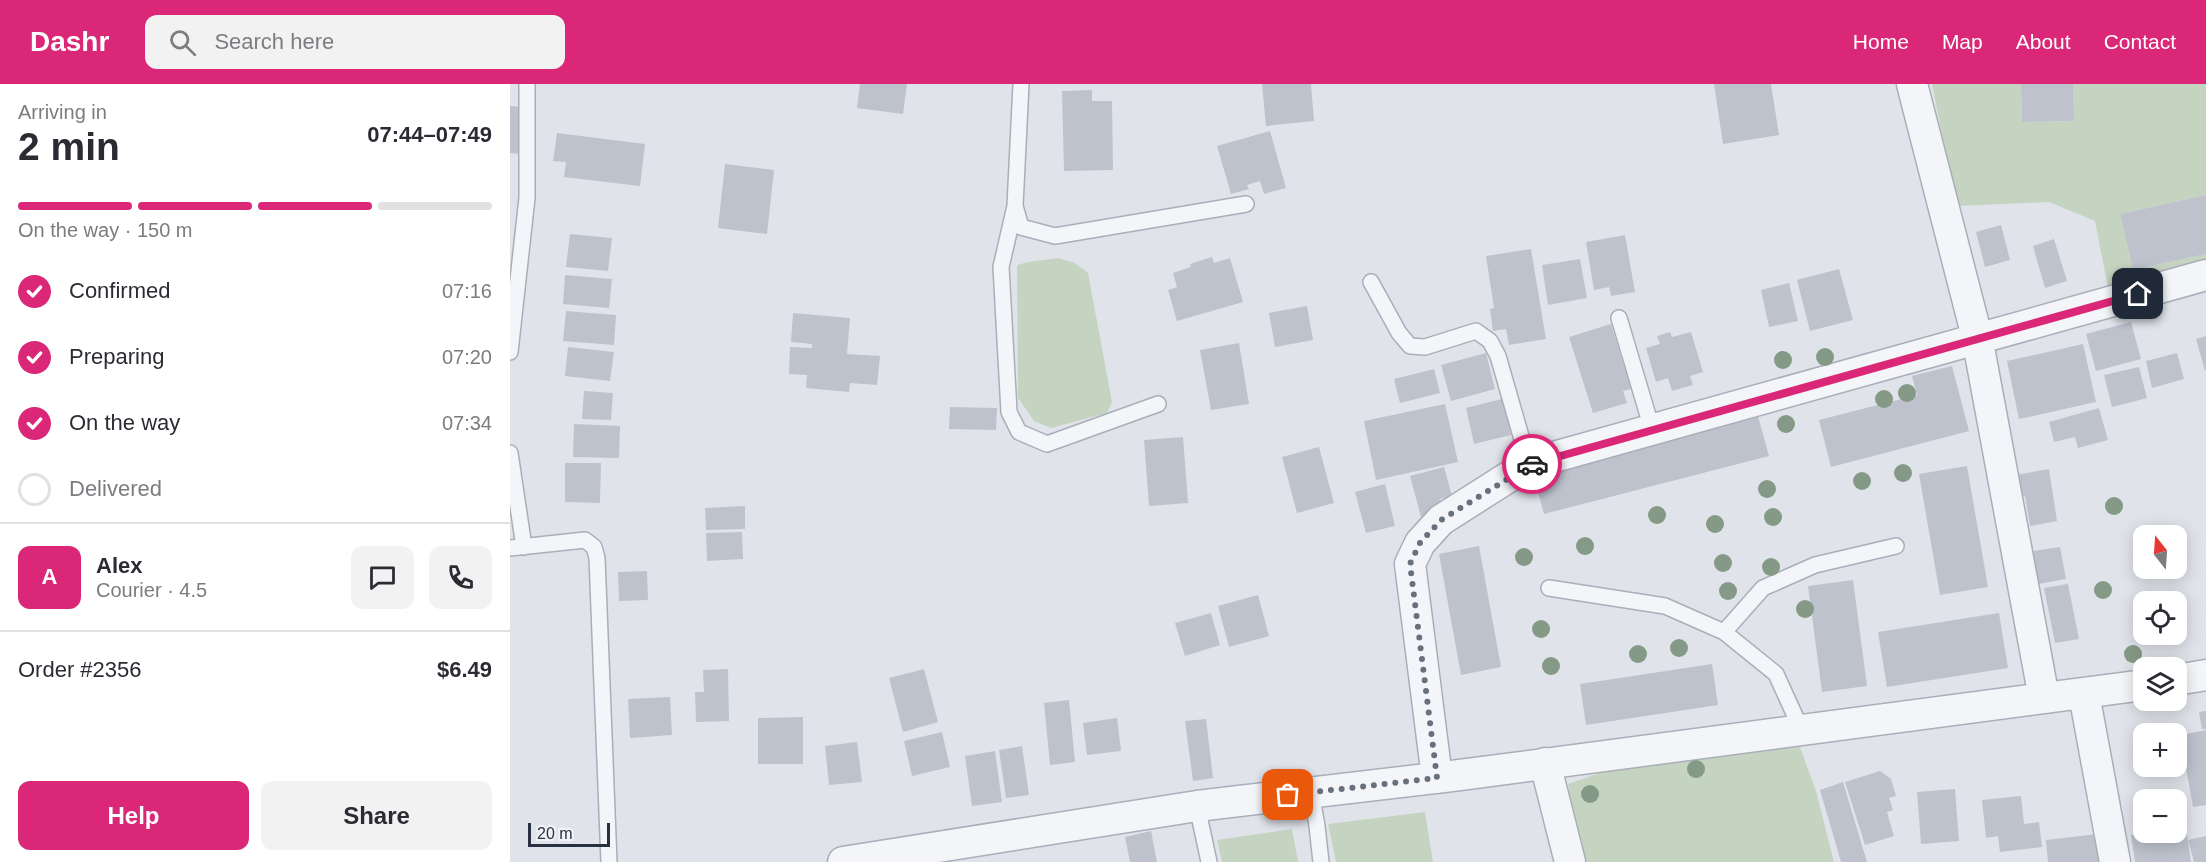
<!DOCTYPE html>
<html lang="en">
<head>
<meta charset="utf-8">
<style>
	:root { --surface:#fff; --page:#f2f2f3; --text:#2b2b33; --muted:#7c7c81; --line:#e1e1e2; --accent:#db2777 }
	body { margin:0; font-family:Arial,sans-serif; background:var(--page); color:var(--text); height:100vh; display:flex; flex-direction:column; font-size:22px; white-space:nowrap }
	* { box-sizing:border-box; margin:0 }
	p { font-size:20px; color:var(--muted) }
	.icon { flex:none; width:33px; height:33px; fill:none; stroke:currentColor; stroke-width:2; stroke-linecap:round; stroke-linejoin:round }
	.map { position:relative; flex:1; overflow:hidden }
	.sheet { display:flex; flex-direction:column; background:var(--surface); width:510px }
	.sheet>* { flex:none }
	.needle { width:39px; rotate:343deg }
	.fabs { position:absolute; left:1623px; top:441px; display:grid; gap:12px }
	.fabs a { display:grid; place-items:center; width:54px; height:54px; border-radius:12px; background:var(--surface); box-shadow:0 3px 15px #0003; font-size:30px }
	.scale { position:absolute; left:18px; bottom:15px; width:82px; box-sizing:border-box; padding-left:6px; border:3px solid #283142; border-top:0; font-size:16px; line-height:21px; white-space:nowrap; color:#283142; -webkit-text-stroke:4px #f0f3f7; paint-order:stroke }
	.pin { position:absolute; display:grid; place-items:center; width:51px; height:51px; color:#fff; margin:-26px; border-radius:12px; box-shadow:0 3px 9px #0006 }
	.courier { position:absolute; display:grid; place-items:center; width:60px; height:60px; margin:-30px; border:4px solid #db2777; border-radius:50%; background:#fff; color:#222; box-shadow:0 2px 8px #0007 }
	.headline em { font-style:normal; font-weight:800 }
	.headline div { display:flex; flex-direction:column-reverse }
	.headline { display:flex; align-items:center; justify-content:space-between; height:102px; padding:0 18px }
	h1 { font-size:39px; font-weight:800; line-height:45px }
	.bar { display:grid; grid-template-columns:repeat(4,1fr); gap:9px 6px; align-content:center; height:72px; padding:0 18px }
	.bar i { height:8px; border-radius:4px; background:var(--line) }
	.bar .on { background:var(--accent) }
	.bar p { grid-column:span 4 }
	.line { display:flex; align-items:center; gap:15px; padding:0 18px; border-top:2px solid var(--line) }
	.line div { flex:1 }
	.round { display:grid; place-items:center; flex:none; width:63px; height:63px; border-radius:12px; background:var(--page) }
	ol { padding:0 18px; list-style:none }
	li { display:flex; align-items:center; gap:18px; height:66px }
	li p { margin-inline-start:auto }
	li .icon { padding:6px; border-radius:50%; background:var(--accent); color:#fff; stroke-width:4 }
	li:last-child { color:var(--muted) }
	li i { width:33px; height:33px; border:3px solid var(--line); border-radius:50% }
	.cta { display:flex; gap:12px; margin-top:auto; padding:12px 18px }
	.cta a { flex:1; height:69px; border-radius:12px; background:var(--accent); color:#fff; font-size:24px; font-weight:800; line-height:69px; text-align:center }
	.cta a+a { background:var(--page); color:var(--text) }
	header { display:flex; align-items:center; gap:36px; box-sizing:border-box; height:84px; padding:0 30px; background:var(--accent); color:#fff }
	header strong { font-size:28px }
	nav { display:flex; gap:33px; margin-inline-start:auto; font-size:21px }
	.search { width:420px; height:54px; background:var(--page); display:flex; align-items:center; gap:15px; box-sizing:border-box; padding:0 21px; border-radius:12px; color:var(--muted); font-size:22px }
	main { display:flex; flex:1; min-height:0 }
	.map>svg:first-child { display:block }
</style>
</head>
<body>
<header>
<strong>Dashr</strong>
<div class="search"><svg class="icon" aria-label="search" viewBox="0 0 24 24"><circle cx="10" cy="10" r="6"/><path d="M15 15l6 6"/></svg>Search here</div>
<nav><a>Home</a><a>Map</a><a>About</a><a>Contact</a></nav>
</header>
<main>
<section class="sheet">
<div class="headline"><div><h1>2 min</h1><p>Arriving in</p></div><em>07:44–07:49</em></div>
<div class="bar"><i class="on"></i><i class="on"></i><i class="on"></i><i></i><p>On the way · 150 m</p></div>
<ol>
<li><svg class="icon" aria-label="check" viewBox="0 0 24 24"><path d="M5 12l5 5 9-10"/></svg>Confirmed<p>07:16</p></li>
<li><svg class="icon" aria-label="check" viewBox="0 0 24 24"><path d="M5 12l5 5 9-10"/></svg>Preparing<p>07:20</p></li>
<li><svg class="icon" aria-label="check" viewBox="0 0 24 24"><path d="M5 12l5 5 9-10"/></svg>On the way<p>07:34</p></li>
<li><i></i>Delivered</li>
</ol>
<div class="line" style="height:108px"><b class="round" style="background:var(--accent);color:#fff">A</b><div><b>Alex</b><p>Courier · 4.5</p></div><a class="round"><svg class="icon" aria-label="chat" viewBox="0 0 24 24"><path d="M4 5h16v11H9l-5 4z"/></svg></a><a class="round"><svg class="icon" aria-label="phone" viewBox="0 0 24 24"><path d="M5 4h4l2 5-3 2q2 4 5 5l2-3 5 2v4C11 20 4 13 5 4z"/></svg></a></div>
<div class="line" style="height:78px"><div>Order #2356</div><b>$6.49</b></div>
<div class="cta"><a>Help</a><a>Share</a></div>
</section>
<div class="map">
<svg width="1696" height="778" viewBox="0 0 1696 778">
	<rect width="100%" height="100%" fill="#e0e4ea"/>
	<path fill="#c5d4c1" d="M 1422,0 L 1511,0 L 1512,38 L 1564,37 L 1563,0 L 1696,0 L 1696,111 L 1610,130 L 1623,186 L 1696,170 L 1696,176 L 1598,204 L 1585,137 L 1539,118 L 1446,122 Z
		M 549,174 L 565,179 L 578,189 L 602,318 L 597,329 L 541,344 L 524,337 L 508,314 L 507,181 L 518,178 Z
		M 1290,663 L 1306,707 L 1324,778 L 1073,778 L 1058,700 L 1124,677 L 1198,667 Z
		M 915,728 L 923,778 L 826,778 L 818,740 Z
		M 782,745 L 788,778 L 712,778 L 707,756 Z"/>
	<path fill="#bdc2cd" d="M 350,0 L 397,0 L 393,30 L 347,24 Z
		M 752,0 L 801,0 L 804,37 L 756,42 Z
		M 1204,0 L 1261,0 L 1269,51 L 1213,60 Z
		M 1511,0 L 1563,0 L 1564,37 L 1512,38 Z
		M 582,6 L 582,17 L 602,17 L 603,86 L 554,87 L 552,7 Z
		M 0,22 L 13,23 L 11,70 L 0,69 Z
		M 760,47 L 776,104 L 754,110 L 750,97 L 737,101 L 739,105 L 721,110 L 707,62 Z
		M 47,49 L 135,60 L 130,102 L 54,93 L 56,78 L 43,77 Z
		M 215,80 L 264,86 L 257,150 L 208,144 Z
		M 1696,111 L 1696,170 L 1623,186 L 1610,130 Z
		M 1491,141 L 1500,176 L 1475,183 L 1466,148 Z
		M 60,150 L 102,154 L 98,187 L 56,183 Z
		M 1115,151 L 1125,208 L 1101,212 L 1099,203 L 1084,206 L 1076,158 Z
		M 1544,155 L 1557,197 L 1535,204 L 1523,162 Z
		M 1021,165 L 1036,255 L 999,261 L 996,245 L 983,247 L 980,225 L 984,224 L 976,172 Z
		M 702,173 L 704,179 L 720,174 L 733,218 L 667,237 L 658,206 L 667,203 L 663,189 L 681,183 L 680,180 Z
		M 1070,175 L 1077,214 L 1038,221 L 1032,181 Z
		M 1329,185 L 1343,236 L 1300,247 L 1287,196 Z
		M 55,191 L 102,195 L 99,224 L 53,220 Z
		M 1279,199 L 1288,237 L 1259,243 L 1251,206 Z
		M 797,222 L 803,256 L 765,263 L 759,229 Z
		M 56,227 L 106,231 L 104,261 L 53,257 Z
		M 283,229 L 340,234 L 337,270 L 370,272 L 367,301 L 340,299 L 339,308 L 296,304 L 297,291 L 279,290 L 280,263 L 302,264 L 302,260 L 281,258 Z
		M 1621,238 L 1631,275 L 1586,287 L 1576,250 Z
		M 1101,240 L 1121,305 L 1113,307 L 1117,319 L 1083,329 L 1059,253 Z
		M 1160,248 L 1162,253 L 1181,248 L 1193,288 L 1180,292 L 1183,301 L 1162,307 L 1158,294 L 1146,298 L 1136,264 L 1150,260 L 1147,252 Z
		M 1696,252 L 1696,286 L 1695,287 L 1686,255 Z
		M 729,259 L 739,320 L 701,326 L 690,266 Z
		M 1573,260 L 1586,318 L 1509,335 L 1497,277 Z
		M 58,263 L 104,268 L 100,297 L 55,292 Z
		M 976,269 L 985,305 L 941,317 L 931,281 Z
		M 1667,269 L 1674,295 L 1642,304 L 1636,277 Z
		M 1442,282 L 1459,347 L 1321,383 L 1309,336 L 1407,311 L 1402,292 Z
		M 1629,283 L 1637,314 L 1602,323 L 1594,291 Z
		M 924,285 L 930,309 L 890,319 L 884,295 Z
		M 74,307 L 103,309 L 101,336 L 72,335 Z
		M 992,315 L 1001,351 L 964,360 L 956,324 Z
		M 935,320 L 948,378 L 866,396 L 854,337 Z
		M 440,323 L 487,324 L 486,346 L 439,345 Z
		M 1589,324 L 1598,356 L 1568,364 L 1565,353 L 1544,358 L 1539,338 Z
		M 1248,332 L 1259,372 L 1034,430 L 1023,390 Z
		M 64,340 L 110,342 L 109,374 L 63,373 Z
		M 673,353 L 678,419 L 639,422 L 634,356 Z
		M 809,363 L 824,419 L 787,429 L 772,373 Z
		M 55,379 L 91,379 L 90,419 L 55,418 Z
		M 1457,382 L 1478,503 L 1430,511 L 1409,390 Z
		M 934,383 L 942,412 L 930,415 L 933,427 L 911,433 L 900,392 Z
		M 1539,385 L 1547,437 L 1520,442 L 1515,412 L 1508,413 L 1505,391 Z
		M 875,400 L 885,442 L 856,449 L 845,408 Z
		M 235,422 L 235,445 L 196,446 L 195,424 Z
		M 232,448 L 233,475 L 197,477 L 196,449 Z
		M 969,462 L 991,583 L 951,591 L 929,470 Z
		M 1550,463 L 1556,495 L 1523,501 L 1517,468 Z
		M 137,487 L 138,516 L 109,517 L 108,488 Z
		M 1343,496 L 1357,602 L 1312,608 L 1298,502 Z
		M 1558,500 L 1569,555 L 1545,559 L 1534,504 Z
		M 748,511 L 759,552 L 719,563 L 708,522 Z
		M 701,529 L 710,561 L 675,572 L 665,539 Z
		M 1489,529 L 1498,584 L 1377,603 L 1368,548 Z
		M 1202,580 L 1208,621 L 1076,641 L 1070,600 Z
		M 218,585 L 219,637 L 186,638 L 185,608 L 194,608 L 193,586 Z
		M 414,585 L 428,638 L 393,648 L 379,594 Z
		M 160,613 L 162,651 L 120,654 L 118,615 Z
		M 559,616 L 565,678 L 540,681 L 534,619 Z
		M 1696,627 L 1696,645 L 1692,645 L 1689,628 Z
		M 293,633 L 293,680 L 248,680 L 248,634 Z
		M 607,634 L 611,667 L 577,671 L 573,639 Z
		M 696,635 L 703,694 L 683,697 L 675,637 Z
		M 1696,646 L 1696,721 L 1683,723 L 1670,651 Z
		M 432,648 L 440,683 L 402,692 L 394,657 Z
		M 347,658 L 352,698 L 319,701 L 315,662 Z
		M 512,662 L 519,711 L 496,714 L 489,666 Z
		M 485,667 L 492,718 L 462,722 L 455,672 Z
		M 1370,687 L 1381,695 L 1386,712 L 1379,714 L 1383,726 L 1377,728 L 1384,752 L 1355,761 L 1335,698 Z
		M 1333,698 L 1357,778 L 1331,778 L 1310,706 Z
		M 1445,705 L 1449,757 L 1411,760 L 1407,708 Z
		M 1511,712 L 1514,740 L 1529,738 L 1532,763 L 1490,768 L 1488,752 L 1476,754 L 1472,716 Z
		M 1676,744 L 1681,778 L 1625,778 L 1621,751 L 1666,748 L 1666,745 Z
		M 641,747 L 647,778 L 620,778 L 615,753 Z
		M 1587,750 L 1591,778 L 1538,778 L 1536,756 Z
		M 1696,752 L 1696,778 L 1684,778 L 1678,756 Z"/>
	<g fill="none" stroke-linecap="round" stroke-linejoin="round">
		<defs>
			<path id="service" d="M 511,0 L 505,122 L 511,143 L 545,152 L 736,120
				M 505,122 L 491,183 L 499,328 L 509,348 L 537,360 L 648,320
				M 861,198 L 889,249 L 900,262 L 915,263 L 966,247 L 980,257 L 988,272 L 1019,380
				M 1109,234 L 1142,345
				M 0,268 L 17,114 L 17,0
				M 0,369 L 14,463
				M 0,464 L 75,456 L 84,463 L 87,474 L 99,778
				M 1039,504 L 1155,522 L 1214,548 L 1266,590 L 1291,645
				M 1214,548 L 1253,504 L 1305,481 L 1386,462
				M 801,708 L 807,742 L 811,778
				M 687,722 L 699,778"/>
			<path id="minor" d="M 1402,0 L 1467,253 L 1534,614
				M 1666,596 L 1696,591
				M 1574,610 L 1605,778
				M 1035,679 L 1060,778
				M 927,694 L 900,480 L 910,459 L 931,436 L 1019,380 L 1696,191
				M 333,778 L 687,722 L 942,692 L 1634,601"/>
		</defs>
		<use href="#service" stroke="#a9aeb8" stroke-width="18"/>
		<use href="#minor" stroke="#a9aeb8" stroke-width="33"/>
		<use href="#service" stroke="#f3f5f8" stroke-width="15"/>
		<use href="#minor" stroke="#f3f5f8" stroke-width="30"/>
	</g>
	<g fill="#859a86">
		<circle cx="1315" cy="273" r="9"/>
		<circle cx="1273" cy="276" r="9"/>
		<circle cx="1397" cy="309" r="9"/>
		<circle cx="1374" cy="315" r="9"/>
		<circle cx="1276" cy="340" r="9"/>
		<circle cx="1393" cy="389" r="9"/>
		<circle cx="1352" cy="397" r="9"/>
		<circle cx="1257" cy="405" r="9"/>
		<circle cx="1604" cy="422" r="9"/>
		<circle cx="1147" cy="431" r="9"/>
		<circle cx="1263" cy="433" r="9"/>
		<circle cx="1205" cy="440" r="9"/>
		<circle cx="1075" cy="462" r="9"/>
		<circle cx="1014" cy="473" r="9"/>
		<circle cx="1213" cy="479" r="9"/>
		<circle cx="1261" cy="483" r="9"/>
		<circle cx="1593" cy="506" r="9"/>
		<circle cx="1218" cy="507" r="9"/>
		<circle cx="1295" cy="525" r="9"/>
		<circle cx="1031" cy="545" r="9"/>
		<circle cx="1169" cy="564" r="9"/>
		<circle cx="1128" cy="570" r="9"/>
		<circle cx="1623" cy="570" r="9"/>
		<circle cx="1041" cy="582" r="9"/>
		<circle cx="1186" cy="685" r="9"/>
		<circle cx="1080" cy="710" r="9"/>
	</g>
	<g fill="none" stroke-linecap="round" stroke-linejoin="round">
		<path stroke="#68707d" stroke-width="6" stroke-dasharray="0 10.8" d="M 778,711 L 927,694 L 900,480 L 910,459 L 931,436 L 1022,380"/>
		<path stroke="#db2777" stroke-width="8" d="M 1022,380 L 1628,210"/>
	</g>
</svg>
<div class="fabs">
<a><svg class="needle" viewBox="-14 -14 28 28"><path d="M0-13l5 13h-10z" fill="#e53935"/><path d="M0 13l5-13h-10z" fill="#7c7c81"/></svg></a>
<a><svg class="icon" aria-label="locate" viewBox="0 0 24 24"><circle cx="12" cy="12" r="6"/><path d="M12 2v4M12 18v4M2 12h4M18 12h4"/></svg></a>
<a><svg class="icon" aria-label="layers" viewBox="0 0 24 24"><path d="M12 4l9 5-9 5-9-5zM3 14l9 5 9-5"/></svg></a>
<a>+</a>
<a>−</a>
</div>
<div class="scale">20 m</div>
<div class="pin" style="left:778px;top:711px;background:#ea580c"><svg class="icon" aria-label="bag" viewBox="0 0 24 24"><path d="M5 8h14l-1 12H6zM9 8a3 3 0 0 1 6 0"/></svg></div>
<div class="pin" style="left:1628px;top:210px;background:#1f2937"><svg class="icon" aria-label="home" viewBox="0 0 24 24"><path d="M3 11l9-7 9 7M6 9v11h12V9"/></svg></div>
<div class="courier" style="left:1022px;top:380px"><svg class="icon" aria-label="car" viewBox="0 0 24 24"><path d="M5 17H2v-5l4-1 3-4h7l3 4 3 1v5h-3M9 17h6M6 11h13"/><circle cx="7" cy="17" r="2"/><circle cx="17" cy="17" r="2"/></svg></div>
</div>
</main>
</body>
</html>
